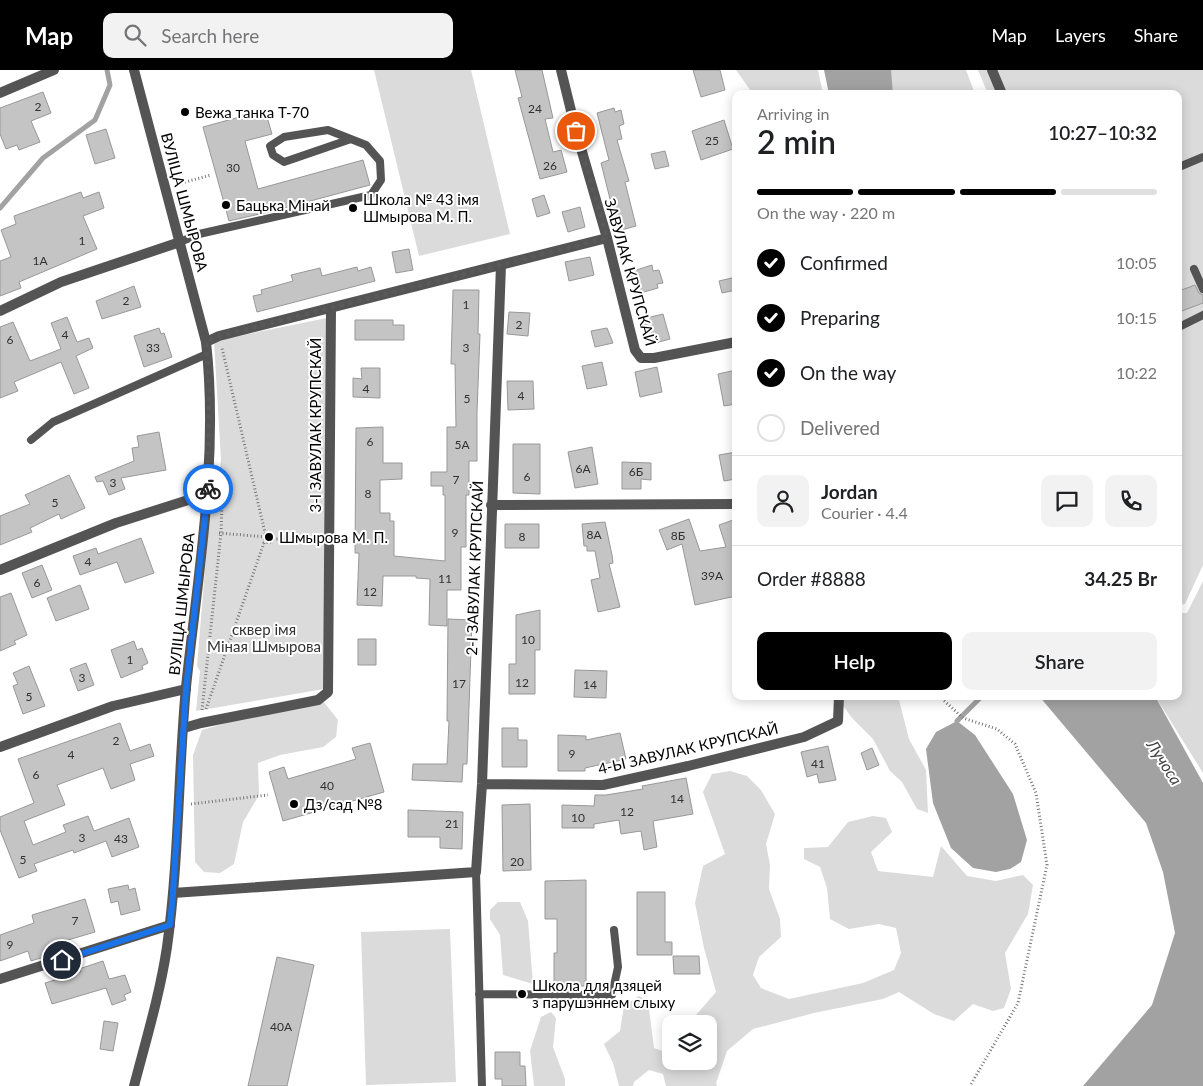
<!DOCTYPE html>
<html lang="en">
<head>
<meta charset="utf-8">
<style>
	:root { --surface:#fff; --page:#f2f2f2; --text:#202124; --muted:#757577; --line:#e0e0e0; --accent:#000 }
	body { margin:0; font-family:Lato,sans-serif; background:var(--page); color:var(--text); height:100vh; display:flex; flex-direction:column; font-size:19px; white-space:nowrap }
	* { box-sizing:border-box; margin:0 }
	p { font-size:16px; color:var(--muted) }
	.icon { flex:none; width:28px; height:28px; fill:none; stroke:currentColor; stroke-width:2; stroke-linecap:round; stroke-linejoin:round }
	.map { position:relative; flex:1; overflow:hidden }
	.details { position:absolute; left:732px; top:20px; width:450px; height:610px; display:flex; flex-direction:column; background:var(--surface); border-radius:10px; box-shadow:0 2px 12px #0003 }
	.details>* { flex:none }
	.fabs { position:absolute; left:662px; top:945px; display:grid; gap:10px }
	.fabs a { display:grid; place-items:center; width:55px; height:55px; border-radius:10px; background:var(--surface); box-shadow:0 2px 12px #0003; font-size:25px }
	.pin { position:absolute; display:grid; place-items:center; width:42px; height:42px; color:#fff; margin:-21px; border:2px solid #fff; border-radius:50%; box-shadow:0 1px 5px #0007 }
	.courier { position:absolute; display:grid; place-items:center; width:50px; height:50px; margin:-25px; border:4px solid #1a73e8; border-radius:50%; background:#fff; color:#222; box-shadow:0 1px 6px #0007 }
	.headline em { font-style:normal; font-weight:600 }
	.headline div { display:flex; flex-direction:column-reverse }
	.headline { display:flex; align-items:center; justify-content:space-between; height:85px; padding:0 25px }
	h1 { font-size:32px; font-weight:600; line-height:38px }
	.bar { display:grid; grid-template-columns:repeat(4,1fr); gap:8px 5px; align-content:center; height:60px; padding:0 25px }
	.bar i { height:6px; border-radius:4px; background:var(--line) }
	.bar .current { background:var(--accent) }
	.bar p { grid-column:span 4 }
	.line { display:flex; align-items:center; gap:12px; padding:0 25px; border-top:1px solid var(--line) }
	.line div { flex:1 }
	.round { display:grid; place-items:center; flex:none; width:52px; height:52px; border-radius:10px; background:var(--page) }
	ol { padding:0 25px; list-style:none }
	li { display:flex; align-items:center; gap:15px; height:55px }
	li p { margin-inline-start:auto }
	li .icon { padding:5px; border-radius:50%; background:var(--accent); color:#fff; stroke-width:4 }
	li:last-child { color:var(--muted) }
	li i { width:28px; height:28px; border:2px solid var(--line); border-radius:50% }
	.action { display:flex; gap:10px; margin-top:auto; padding:10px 25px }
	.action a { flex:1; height:58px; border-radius:10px; background:var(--accent); color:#fff; font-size:20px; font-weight:600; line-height:58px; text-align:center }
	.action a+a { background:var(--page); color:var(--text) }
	header { display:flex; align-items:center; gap:30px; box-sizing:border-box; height:70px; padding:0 25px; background:var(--accent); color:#fff }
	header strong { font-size:24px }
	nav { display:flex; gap:28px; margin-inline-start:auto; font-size:18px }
	.search { width:350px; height:45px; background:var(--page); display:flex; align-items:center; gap:12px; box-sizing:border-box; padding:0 18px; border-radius:10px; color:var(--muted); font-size:19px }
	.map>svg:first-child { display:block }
</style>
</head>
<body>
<header>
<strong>Map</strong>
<div class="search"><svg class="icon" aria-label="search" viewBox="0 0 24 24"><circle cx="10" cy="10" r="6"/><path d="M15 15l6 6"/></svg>Search here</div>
<nav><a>Map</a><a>Layers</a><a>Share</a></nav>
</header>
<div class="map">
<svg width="1203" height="1016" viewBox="0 0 1203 1016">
	<rect width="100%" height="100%" fill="#fff"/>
	<path fill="#dbdbdb" d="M 374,0 L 471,0 L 510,164 L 419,186 Z
		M 736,0 L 818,0 L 823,24 L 753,24 Z
		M 890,0 L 966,0 L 975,24 L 893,24 Z
		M 978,0 L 1203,0 L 1203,495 L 1185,534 L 1179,535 L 1179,24 L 988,24 Z
		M 327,248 L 324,619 L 196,641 L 200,601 L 197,596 L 211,427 L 216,408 L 219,407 L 221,390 L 214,271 Z
		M 1203,511 L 1203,703 L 1155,626 L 1179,626 L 1179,543 L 1187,543 Z
		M 836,626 L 898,626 L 909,669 L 926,700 L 928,743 L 917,739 L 902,712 L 890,701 L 873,669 L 852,648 Z
		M 323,631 L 338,650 L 336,667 L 323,677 L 280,685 L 258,693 L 259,725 L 243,752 L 234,794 L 220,803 L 204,802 L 195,792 L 193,685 L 202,660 L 233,651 Z
		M 730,701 L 747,706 L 761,720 L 775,744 L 766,774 L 770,795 L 769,819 L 780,849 L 781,867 L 759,887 L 753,905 L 761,918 L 789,929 L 863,913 L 894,900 L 901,883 L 896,858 L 879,854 L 849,859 L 830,849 L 827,818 L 820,797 L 804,789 L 804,778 L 828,777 L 848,752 L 873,746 L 886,748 L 892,762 L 871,782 L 878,801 L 933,807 L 941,776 L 967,806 L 996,811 L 1023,805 L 1033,815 L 1028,844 L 1005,883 L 1011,919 L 1004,938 L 993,941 L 973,934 L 954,951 L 934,944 L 899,922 L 883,929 L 814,943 L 753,959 L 727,981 L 716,1013 L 717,1016 L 666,1016 L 663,1004 L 649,1000 L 634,1012 L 633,1016 L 619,1016 L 613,993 L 604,974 L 620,961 L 624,936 L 639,926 L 648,931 L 654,978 L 671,984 L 671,991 L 709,991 L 709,954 L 695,954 L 696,945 L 716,922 L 704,878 L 695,833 L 703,796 L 725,784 L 703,722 L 712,704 Z
		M 498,832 L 520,832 L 528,851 L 533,914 L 503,905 L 500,865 L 490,849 L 490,840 Z
		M 450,859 L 456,1012 L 366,1015 L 361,862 Z
		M 551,942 L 556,948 L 553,977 L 565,1009 L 565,1016 L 534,1016 L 530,981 L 541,947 Z"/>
	<path fill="#a2a2a2" d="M 824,0 L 891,0 L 893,24 L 829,24 Z
		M 1039,626 L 1155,626 L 1203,713 L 1203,1016 L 1083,1016 L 1152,935 L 1175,863 L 1163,802 L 1146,753 Z
		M 957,651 L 975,665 L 1013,724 L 1027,770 L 1021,792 L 1010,799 L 996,802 L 973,798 L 951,778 L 933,733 L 926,679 L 936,662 Z"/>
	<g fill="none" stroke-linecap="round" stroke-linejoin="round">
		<path stroke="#a2a2a2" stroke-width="5" d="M 0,138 L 43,88 L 95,50 L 110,15 L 107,0
			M 957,651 L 982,626"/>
	</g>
	<path fill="#c4c4c4" stroke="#989898" d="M 515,0 L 542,0 L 553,48 L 545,49 L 553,82 L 561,80 L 567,102 L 540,109 L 518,28 L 522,27 Z
		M 693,0 L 720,0 L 725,20 L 701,27 Z
		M 43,22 L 51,43 L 31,51 L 40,72 L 19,80 L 17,75 L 6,79 L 0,64 L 0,38 Z
		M 614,38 L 615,42 L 621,40 L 624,54 L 619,56 L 622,69 L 617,70 L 629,111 L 625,112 L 636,156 L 618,161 L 601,93 L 609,90 L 597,43 Z
		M 265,40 L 272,64 L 245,71 L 258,119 L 363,90 L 370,115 L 273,141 L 229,151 L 203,57 Z
		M 724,50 L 733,79 L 701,90 L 692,61 Z
		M 106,59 L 115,88 L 95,94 L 86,65 Z
		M 665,81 L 669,96 L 655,99 L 651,84 Z
		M 81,122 L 83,128 L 99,122 L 104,138 L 83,146 L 97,179 L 19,212 L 21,218 L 0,226 L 0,191 L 11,187 L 1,160 L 16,154 L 14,146 Z
		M 544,125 L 550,143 L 537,147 L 532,129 Z
		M 580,137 L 585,157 L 568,162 L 562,142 Z
		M 409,179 L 413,200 L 396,203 L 392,182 Z
		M 590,187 L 594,205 L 569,211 L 565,192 Z
		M 652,195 L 653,201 L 659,200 L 663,213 L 657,214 L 658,218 L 637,224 L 630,202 Z
		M 357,197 L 358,201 L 371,197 L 375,211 L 257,242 L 253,226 L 262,224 L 261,220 L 293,211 L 291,205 L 320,198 L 322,206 Z
		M 736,207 L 736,220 L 722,223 L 719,211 Z
		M 1195,215 L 1199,223 L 1203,225 L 1203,233 L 1179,242 L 1179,221 Z
		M 134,216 L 141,237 L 102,249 L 96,231 Z
		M 453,220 L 479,220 L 478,264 L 480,264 L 477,342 L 477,391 L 469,391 L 469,425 L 466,425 L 466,477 L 461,477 L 461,520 L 447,520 L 447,556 L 429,555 L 430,509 L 416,508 L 416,506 L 383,506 L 382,536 L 357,535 L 359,483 L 355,483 L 356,358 L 383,357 L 383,393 L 402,393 L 402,409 L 380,410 L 380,443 L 390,443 L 390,451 L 394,451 L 394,486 L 445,491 L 445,425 L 443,425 L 443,416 L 431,416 L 431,402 L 447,402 L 447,357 L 456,357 L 455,294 L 451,294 Z
		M 509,242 L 530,243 L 528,266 L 507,264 Z
		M 663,244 L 670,269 L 648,275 L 642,249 Z
		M 67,247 L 77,272 L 89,268 L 93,278 L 76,286 L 89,318 L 74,324 L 61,292 L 14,312 L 18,321 L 0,328 L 0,257 L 13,252 L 30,291 L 61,279 L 51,253 Z
		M 355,250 L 393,250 L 393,255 L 404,255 L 404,270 L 355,270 Z
		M 159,258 L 161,264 L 164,263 L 172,287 L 144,297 L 134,266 Z
		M 607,258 L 613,273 L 595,277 L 591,261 Z
		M 602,292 L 607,315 L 587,319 L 582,296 Z
		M 657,297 L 662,322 L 640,327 L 635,302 Z
		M 361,298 L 380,298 L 380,328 L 353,327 L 353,308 L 362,309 Z
		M 736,300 L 736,334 L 724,336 L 718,304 Z
		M 507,311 L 533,311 L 534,339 L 508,340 Z
		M 159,362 L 166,400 L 121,408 L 125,419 L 109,425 L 103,411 L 97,412 L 95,407 L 134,391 L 132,378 L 139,377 L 137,366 Z
		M 513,374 L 540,374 L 540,424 L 513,423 Z
		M 592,377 L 598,414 L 575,418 L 568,382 Z
		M 736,382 L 736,409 L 724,411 L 719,385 Z
		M 622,392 L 651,393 L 651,410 L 641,409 L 641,419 L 622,419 Z
		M 69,405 L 85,438 L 61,449 L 59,444 L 30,458 L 32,462 L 0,475 L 0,446 L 30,434 L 25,425 Z
		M 689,449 L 700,481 L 726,477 L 719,455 L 736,449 L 736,526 L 695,535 L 682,474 L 667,480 L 659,460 Z
		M 605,452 L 612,485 L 613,493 L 609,494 L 620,537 L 598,542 L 591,510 L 600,508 L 595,481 L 587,481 L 587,476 L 584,476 L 582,454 Z
		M 505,454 L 539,454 L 539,478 L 505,478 Z
		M 141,468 L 154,503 L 125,513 L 117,492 L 80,505 L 73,486 L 96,478 L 98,484 Z
		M 42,495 L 52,520 L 32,528 L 22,503 Z
		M 80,515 L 89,539 L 56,551 L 47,528 Z
		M 11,523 L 27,565 L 14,571 L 16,574 L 0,581 L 0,527 Z
		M 540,540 L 540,580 L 535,580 L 535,624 L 509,624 L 509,594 L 516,594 L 516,545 Z
		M 448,549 L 472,550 L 467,694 L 463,694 L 462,712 L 412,710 L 413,694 L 447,694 L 449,651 L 447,651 Z
		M 358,569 L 376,569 L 376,595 L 358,595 Z
		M 134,571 L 137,580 L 142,578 L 148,593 L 142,596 L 143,599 L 121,608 L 111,580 Z
		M 86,593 L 94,615 L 78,621 L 70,599 Z
		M 29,596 L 45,636 L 23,644 L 13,616 L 18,614 L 13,603 Z
		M 575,600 L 607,601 L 606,628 L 574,627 Z
		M 120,653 L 130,681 L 150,674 L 154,686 L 130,694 L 135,710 L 111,719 L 103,698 L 57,715 L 65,735 L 24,751 L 33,775 L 66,762 L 63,755 L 88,746 L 94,761 L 129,748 L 139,777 L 112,787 L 106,771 L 74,783 L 73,780 L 34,794 L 37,801 L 19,808 L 0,760 L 0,747 L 34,733 L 18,689 Z
		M 502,658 L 518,658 L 518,670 L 527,670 L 527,697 L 502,697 Z
		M 620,663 L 626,689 L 585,698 L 585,701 L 558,701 L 558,665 L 586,666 L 586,670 Z
		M 370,673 L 384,722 L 283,751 L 269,702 L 284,697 L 288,709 L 356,689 L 352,678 Z
		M 828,676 L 836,710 L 819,713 L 817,704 L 807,707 L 801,682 Z
		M 872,678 L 879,695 L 867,700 L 861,683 Z
		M 686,708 L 693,744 L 653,751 L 657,777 L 644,780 L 641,761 L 621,764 L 619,750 L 594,754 L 594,758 L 562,758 L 562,735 L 594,736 L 595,725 L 606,725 L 643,719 L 642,716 Z
		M 530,734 L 531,800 L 503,801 L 502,735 Z
		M 408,740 L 463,742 L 462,779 L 440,778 L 440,767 L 408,767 Z
		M 586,810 L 586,916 L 554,916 L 554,883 L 557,883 L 557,849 L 545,849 L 545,811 Z
		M 128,815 L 129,820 L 135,818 L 140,840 L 121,845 L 118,831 L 111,833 L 108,819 Z
		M 637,822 L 665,822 L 665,872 L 672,872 L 672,885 L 637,885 Z
		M 85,829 L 95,862 L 51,875 L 53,884 L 31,891 L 28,881 L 0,891 L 0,865 L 34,853 L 32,845 Z
		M 673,886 L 699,886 L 700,904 L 674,904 Z
		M 277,887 L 314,895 L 287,1016 L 248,1016 Z
		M 103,891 L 109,909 L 125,905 L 131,922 L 124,925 L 126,930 L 112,935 L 106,918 L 52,934 L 45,913 L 81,902 L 79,899 Z
		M 104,951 L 118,953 L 113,981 L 100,979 Z
		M 495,982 L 520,982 L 520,996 L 525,996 L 526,1016 L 502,1016 L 502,1009 L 495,1009 Z"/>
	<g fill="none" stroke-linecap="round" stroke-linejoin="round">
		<path stroke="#767676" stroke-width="3" stroke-dasharray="1 2.5" stroke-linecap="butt" d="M 178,114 L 211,105
			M 186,138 L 191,156
			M 219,463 L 266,467
			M 273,469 L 318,470
			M 263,473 L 271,472 L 273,469 L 272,464 L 264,463
			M 939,626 L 963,648 L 997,659 L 1015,674 L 1036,723 L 1047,795 L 1018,933 L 970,1016
			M 206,639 L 266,467 L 222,278
			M 202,640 L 221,463 L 223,405
			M 191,734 L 268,725"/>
		<path stroke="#545454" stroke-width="8" d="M 1179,97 L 1203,87
			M 180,172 L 199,164 L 371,125 L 381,110 L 380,91 L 366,75 L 328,60 L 284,67 L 270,76 L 273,85 L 284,92 L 351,69
			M 1194,199 L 1203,219
			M 1179,257 L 1203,245
			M 31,370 L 53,352 L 207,284
			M 476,802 L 482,1016
			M 479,924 L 612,925 L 618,897 L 614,860"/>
		<path stroke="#545454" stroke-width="10" d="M 561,0 L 576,61 L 607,168 L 635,280 L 641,288 L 654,288 L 736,272
			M 992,0 L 1002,24
			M 0,23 L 54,0
			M 0,241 L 61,212 L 180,172
			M 206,272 L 219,266 L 607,168
			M 491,435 L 736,434
			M 0,500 L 116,453 L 207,424
			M 184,658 L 201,653 L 318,630 L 328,622 L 331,239
			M 0,677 L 113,636 L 186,619
			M 482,714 L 603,715 L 688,696 L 804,667 L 838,651 L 839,626
			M 173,823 L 476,802 L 482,714 L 501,195
			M 0,909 L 170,855"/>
		<path stroke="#545454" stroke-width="10" d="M 134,1016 C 146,970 160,924 167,877 C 179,791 178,704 186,617 C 198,503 219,387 206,272 L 134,0"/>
	</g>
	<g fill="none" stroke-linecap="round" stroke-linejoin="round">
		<path stroke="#595959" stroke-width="5" stroke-dasharray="0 9" d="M 208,419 L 209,318 L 206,272 L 219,266 L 607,168 L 576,61"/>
		<path stroke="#1a73e8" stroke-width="6" d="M 62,890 L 170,855 L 173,823 L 186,619 L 208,419"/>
	</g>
	<g fill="#000" stroke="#fff" stroke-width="2">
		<circle cx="185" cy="42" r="5"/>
		<circle cx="226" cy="135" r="5"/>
		<circle cx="353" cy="138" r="5"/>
		<circle cx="269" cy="467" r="5"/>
		<circle cx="294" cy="734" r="5"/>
		<circle cx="522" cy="924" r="5"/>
	</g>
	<g text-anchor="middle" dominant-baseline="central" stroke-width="4" stroke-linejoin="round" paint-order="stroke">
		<g font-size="12" fill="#313131">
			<text x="38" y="36">2</text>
			<text x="535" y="38">24</text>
			<text x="712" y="70">25</text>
			<text x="550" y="95">26</text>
			<text x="233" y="97">30</text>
			<text x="82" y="170">1</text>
			<text x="40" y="190">1А</text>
			<text x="126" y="230">2</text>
			<text x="466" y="234">1</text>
			<text x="519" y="254">2</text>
			<text x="65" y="264">4</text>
			<text x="10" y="269">6</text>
			<text x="153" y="277">33</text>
			<text x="466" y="277">3</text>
			<text x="366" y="318">4</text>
			<text x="521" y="325">4</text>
			<text x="467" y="328">5</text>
			<text x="370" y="371">6</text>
			<text x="462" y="374">5А</text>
			<text x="583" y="398">6А</text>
			<text x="636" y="401">6Б</text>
			<text x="527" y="406">6</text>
			<text x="456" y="409">7</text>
			<text x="113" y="412">3</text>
			<text x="368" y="423">8</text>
			<text x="55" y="432">5</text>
			<text x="455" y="462">9</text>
			<text x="594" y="464">8А</text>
			<text x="678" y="465">8Б</text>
			<text x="522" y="466">8</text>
			<text x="88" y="491">4</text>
			<text x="712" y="505">39А</text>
			<text x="445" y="508">11</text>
			<text x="37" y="512">6</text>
			<text x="370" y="521">12</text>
			<text x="528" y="569">10</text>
			<text x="130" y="589">1</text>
			<text x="82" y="607">3</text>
			<text x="522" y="612">12</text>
			<text x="459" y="613">17</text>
			<text x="590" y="614">14</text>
			<text x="29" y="626">5</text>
			<text x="116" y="670">2</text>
			<text x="572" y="683">9</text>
			<text x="71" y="684">4</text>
			<text x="818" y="693">41</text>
			<text x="36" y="704">6</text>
			<text x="327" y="715">40</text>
			<text x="677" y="728">14</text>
			<text x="627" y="741">12</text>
			<text x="578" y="747">10</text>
			<text x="452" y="753">21</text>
			<text x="82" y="767">3</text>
			<text x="121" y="768">43</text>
			<text x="23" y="789">5</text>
			<text x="517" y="791">20</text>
			<text x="75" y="850">7</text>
			<text x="10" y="874">9</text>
			<text x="281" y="956">40А</text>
		</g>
		<g font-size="15" fill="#000" stroke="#fff" text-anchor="start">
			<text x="195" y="42">Вежа танка Т-70</text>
			<text x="363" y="129">Школа № 43 імя<tspan x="363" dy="17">Шмырова М. П.</tspan></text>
			<text x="236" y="135">Бацька Мінай</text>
			<text x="279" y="467">Шмырова М. П.</text>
			<text x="304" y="734">Дз/сад №8</text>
			<text x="532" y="915">Школа для дзяцей<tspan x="532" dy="17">з парушэннем слыху</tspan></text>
		</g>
		<g font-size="15" fill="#000" stroke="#fff">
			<text transform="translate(185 132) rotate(75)">ВУЛІЦА ШМЫРОВА</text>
			<text transform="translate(631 202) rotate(74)">ЗАВУЛАК КРУПСКАЙ</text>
			<text transform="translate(315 355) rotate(-90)">3-І ЗАВУЛАК КРУПСКАЙ</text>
			<text transform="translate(474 498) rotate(-88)">2-І ЗАВУЛАК КРУПСКАЙ</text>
			<text transform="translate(181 534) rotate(-84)">ВУЛІЦА ШМЫРОВА</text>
			<text transform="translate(688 678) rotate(-13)">4-Ы ЗАВУЛАК КРУПСКАЙ</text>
		</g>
		<g font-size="15" fill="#323232" stroke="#fff">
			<text x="264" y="559">сквер імя<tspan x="264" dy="17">Міная Шмырова</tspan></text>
		</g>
		<g font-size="16" font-style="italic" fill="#434343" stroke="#fff">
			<text transform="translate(1165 692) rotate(57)">Лучоса</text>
		</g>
	</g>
</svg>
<div class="fabs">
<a><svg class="icon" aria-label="layers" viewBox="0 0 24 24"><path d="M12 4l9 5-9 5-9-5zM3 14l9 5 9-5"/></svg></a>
</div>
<div class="pin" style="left:576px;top:61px;background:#ea580c"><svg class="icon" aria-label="bag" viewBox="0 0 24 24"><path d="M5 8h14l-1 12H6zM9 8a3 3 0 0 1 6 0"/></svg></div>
<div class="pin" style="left:62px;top:890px;background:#1f2937"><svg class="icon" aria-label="home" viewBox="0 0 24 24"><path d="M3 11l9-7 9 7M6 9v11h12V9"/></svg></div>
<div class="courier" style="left:208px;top:419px"><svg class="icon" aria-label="bike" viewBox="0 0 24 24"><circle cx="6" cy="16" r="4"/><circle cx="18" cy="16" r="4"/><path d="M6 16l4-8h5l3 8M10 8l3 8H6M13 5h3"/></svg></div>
<section class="details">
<div class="headline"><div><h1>2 min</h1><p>Arriving in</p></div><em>10:27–10:32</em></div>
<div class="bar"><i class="current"></i><i class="current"></i><i class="current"></i><i></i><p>On the way · 220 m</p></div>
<ol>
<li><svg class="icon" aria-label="check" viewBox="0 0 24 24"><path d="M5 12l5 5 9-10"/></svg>Confirmed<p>10:05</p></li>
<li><svg class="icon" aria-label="check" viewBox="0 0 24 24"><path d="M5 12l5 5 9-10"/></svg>Preparing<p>10:15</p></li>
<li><svg class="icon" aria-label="check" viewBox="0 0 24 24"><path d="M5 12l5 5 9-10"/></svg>On the way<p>10:22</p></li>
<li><i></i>Delivered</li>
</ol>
<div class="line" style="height:90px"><a class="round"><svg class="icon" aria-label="person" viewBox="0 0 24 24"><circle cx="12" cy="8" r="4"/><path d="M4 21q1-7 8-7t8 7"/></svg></a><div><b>Jordan</b><p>Courier · 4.4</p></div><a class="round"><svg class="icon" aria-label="chat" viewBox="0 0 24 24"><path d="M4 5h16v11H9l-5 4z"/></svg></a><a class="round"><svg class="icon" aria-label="phone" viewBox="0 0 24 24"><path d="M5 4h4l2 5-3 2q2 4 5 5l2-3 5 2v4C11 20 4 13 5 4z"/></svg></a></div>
<div class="line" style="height:65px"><div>Order #8888</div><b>34.25 Br</b></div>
<div class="action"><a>Help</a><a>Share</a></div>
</section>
</div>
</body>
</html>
